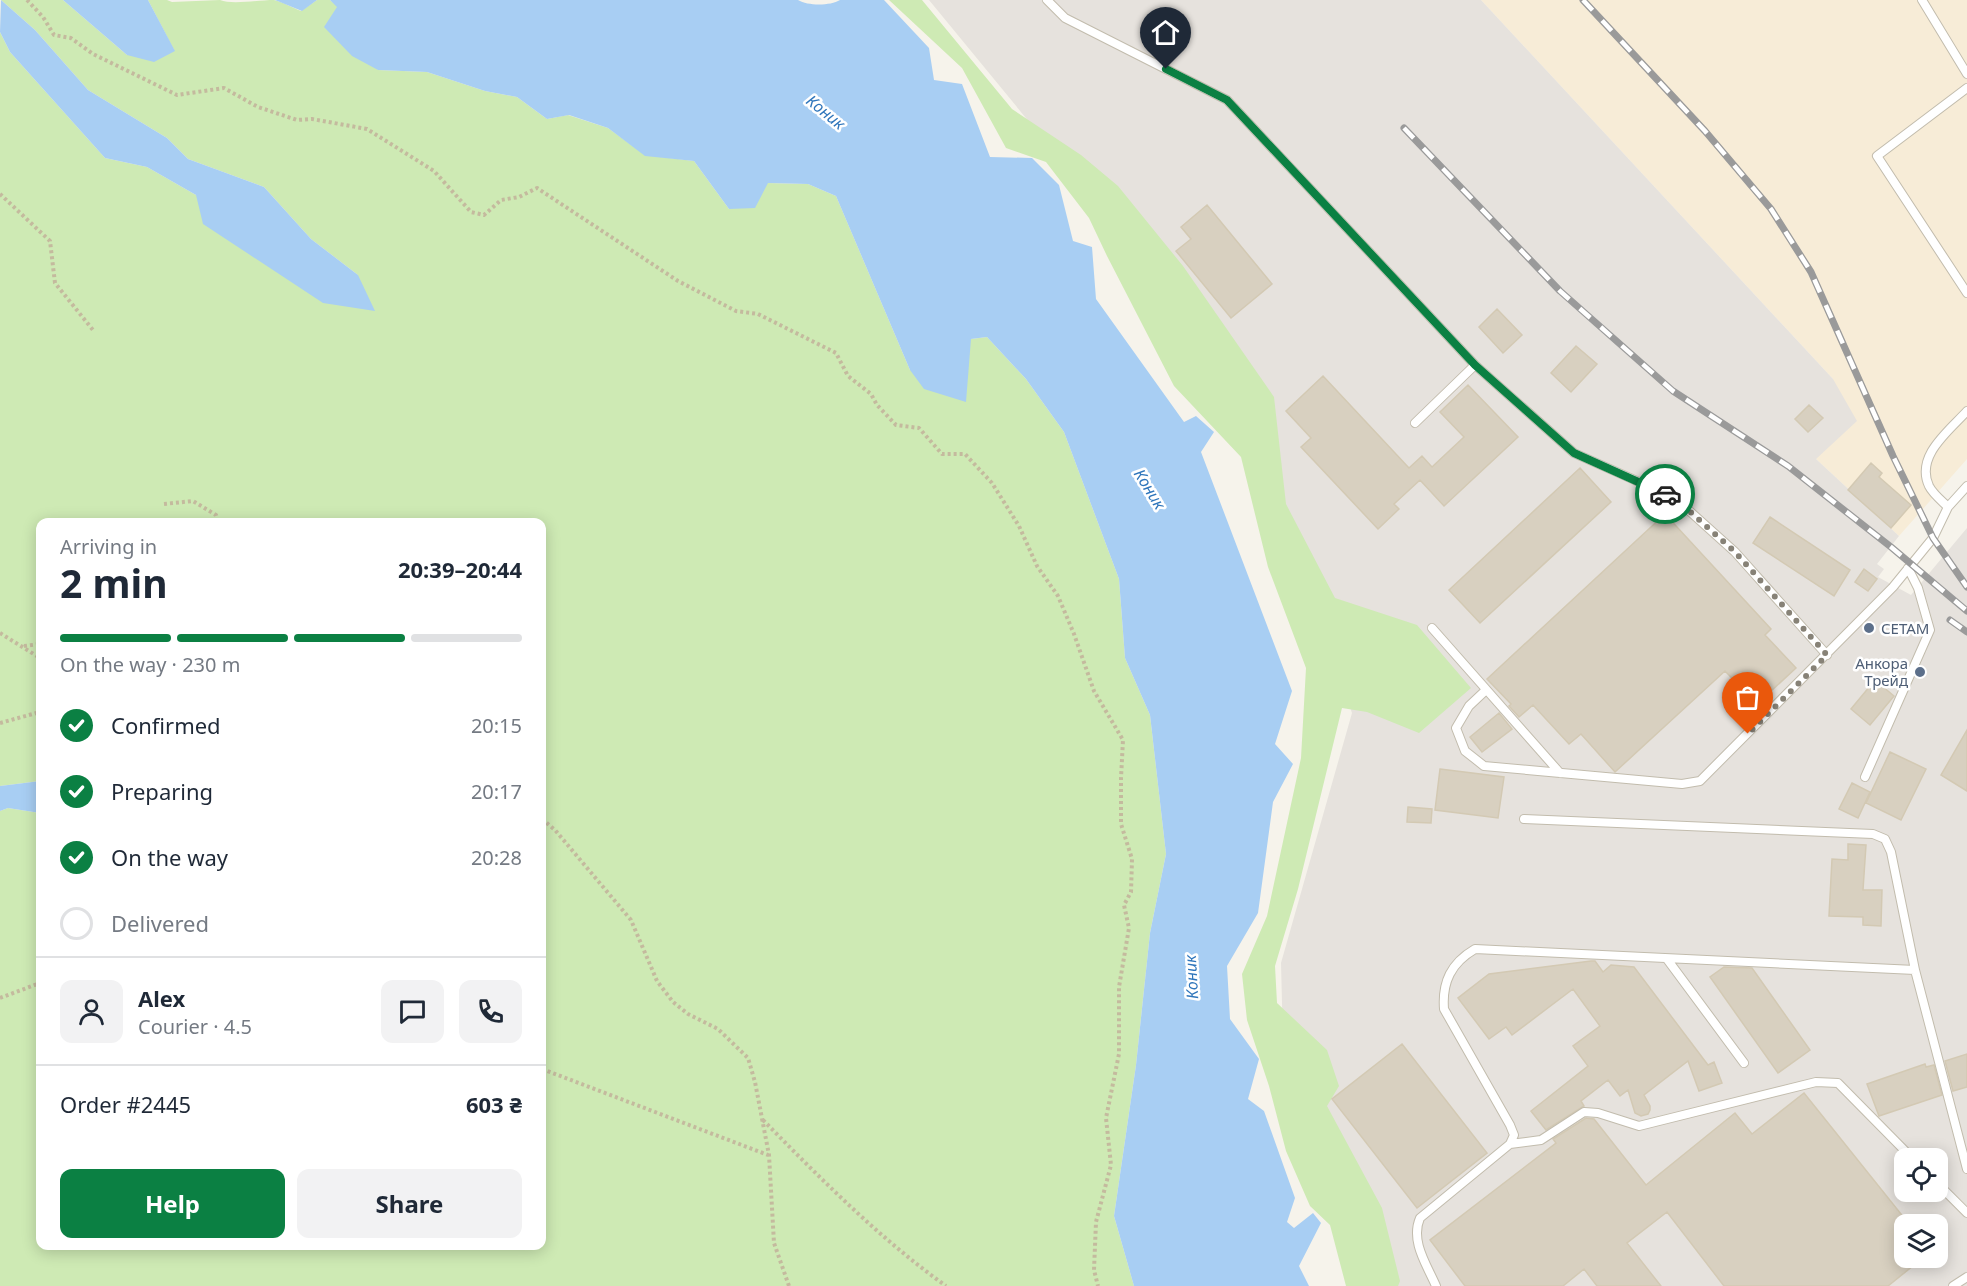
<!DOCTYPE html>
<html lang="en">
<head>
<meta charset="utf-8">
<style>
	:root { --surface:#fff; --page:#f2f2f3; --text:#1f2937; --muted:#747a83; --line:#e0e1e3; --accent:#0b8043 }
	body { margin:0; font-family:"Noto Sans",sans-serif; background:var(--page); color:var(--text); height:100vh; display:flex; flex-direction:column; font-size:22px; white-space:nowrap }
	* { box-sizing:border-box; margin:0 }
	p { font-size:20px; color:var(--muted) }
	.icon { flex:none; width:33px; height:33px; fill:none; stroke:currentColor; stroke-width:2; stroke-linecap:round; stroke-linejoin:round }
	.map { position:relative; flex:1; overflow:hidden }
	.side { position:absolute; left:36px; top:518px; width:510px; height:732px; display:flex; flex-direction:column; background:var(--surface); border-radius:12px; box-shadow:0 3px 15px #0003 }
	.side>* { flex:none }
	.tools { position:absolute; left:1894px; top:1148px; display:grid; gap:12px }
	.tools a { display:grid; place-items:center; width:54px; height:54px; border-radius:12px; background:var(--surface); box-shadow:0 3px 15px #0003; font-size:30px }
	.pin { position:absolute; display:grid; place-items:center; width:51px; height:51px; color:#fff; margin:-62px -26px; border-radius:50% 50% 50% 0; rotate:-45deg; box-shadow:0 0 6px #0007 }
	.pin .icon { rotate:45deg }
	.courier { position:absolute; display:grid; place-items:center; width:60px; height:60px; margin:-30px; border:4px solid #0b8043; border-radius:50%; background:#fff; color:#222; box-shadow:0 2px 8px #0007 }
	.head em { font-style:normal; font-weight:700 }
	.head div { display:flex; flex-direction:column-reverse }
	.head { display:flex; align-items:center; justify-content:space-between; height:102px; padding:0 24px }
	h1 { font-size:39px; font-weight:700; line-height:45px }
	.bar { display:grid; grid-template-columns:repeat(4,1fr); gap:9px 6px; align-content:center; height:72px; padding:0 24px }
	.bar i { height:8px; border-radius:4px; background:var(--line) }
	.bar .active { background:var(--accent) }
	.bar p { grid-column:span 4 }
	.line { display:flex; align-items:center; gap:15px; padding:0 24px; border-top:2px solid var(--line) }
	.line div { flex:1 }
	.round { display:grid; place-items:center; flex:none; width:63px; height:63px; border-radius:12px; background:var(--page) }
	ol { padding:0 24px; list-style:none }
	li { display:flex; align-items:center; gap:18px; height:66px }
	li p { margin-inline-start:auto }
	li .icon { padding:6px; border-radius:50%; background:var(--accent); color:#fff; stroke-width:4 }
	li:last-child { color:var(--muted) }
	li i { width:33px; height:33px; border:3px solid var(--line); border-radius:50% }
	.primary-button { display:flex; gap:12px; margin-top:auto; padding:12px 24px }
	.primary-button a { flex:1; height:69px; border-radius:12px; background:var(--accent); color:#fff; font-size:24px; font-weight:700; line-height:69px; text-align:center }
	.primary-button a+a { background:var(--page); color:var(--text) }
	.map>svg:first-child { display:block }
</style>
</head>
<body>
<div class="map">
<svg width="1967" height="1286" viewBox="0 0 1967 1286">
	<rect width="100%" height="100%" fill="#f6f3eb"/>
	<path fill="#f7ecd7" d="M 1481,0 L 1967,0 L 1967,459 L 1899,536 L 1816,459 L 1833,379 Z"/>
	<path fill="#e6e2dd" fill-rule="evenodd" d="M 929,0 L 1481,0 L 1833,379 L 1857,421 L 1816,459 L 1899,536 L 1877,564 L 1884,569 L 1878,577 L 1911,595 L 1967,528 L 1967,1286 L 1373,1286 L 1283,1042 L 1281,963 L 1352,713 L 1262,451 L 1044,140 ZM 1905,1158 L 1938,1158 L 1938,1191 L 1905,1191 ZM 1905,1224 L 1938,1224 L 1938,1257 L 1905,1257 Z"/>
	<path fill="#ceeab4" d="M 1,0 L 63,0 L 127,55 L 165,55 L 174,50 L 148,0 L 167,0 L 172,2 L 220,0 C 232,5 258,0 274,0 C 283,2 293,8 301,11 L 317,0 L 330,0 L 337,6 L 378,70 L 427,72 L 485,91 L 517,97 L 547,119 L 568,115 L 608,128 L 645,155 L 694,161 L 729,209 L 767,183 L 808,184 L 836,196 L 910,370 L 971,339 L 987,337 L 1026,379 L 1064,432 L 1119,579 L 1125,658 L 1150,715 L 1166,854 L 1150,933 L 1136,1065 L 1114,1216 L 1134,1286 L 0,1286 L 0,811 L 8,808 L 40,813 L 40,1245 L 542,1245 L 542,522 L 40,522 L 40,781 L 0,786 L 0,32 L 10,52 L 105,158 L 147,167 L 196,195 L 358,275 L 311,239 L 264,187 L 188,159 L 167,138 L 88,90 L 35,30 Z
		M 889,0 L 922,0 L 1012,109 L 1081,155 L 1118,186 L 1183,266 L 1274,397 L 1286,504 L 1335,598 L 1417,625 L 1471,688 L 1419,733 L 1367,712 L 1342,708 L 1298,889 L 1275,966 L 1277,1003 L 1327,1050 L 1339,1086 L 1327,1106 L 1382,1208 L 1400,1281 L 1398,1286 L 1346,1286 L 1330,1225 L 1310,1206 L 1286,1151 L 1269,1086 L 1247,1020 L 1242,974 L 1267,916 L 1301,758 L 1306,668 L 1268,567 L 1241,457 L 1174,386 L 1107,256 L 1089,218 L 1046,162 L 1006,148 L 962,68 Z"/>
	<path fill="#a8cef3" d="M 1,0 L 35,30 L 88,90 L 167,138 L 188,159 L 264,187 L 311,239 L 358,275 L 375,311 L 323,303 L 203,224 L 196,195 L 147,167 L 105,158 L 10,52 L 0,32 Z
		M 63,0 L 148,0 L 175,51 L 154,62 L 127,55 Z
		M 275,0 L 317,0 L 302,11 Z
		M 330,0 L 798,0 C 808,6 830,6 840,0 L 884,0 L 929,48 L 934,80 L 962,84 L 990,157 L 1032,158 L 1059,185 L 1073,241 L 1092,247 L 1096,299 L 1184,422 L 1196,416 L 1214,432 L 1201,452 L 1292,691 L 1275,744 L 1293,764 L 1273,802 L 1258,913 L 1227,966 L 1230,1019 L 1259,1059 L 1248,1099 L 1264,1111 L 1295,1198 L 1287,1222 L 1294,1228 L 1313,1213 L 1321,1223 L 1299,1266 L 1309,1286 L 1134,1286 L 1114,1216 L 1136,1065 L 1150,933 L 1166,854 L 1150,715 L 1125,658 L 1119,579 L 1064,432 L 1026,379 L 987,337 L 971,339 L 966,402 L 924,389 L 910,370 L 836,196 L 808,184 L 768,183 L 755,208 L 729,209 L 694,161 L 645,156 L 608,128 L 569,115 L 547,119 L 517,97 L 485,91 L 427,72 L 378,70 L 352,56 L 324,27 L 337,7 Z
		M 40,781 L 40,813 L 8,808 L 0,811 L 0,786 Z"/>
	<path fill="#d8d0c0" stroke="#d3c9b3" stroke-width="1.5" d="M 1207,205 L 1272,284 L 1231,318 L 1176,251 L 1191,239 L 1181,227 Z
		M 1497,309 L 1522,335 L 1503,353 L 1479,327 Z
		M 1576,346 L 1597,364 L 1571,392 L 1551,373 Z
		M 1323,376 L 1409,468 L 1422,456 L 1432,467 L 1464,437 L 1440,412 L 1468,385 L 1518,437 L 1444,506 L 1420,480 L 1394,504 L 1399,509 L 1378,529 L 1301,447 L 1311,438 L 1286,411 Z
		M 1809,405 L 1823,418 L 1808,432 L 1795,419 Z
		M 1871,463 L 1882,473 L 1879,477 L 1911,505 L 1891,528 L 1848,490 Z
		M 1580,468 L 1611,502 L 1480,623 L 1449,590 Z
		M 1665,514 L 1771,629 L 1765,635 L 1796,668 L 1757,704 L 1725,671 L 1615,772 L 1581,734 L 1569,744 L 1533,705 L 1519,717 L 1509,706 L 1511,704 L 1487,679 Z
		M 1770,517 L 1850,570 L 1834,596 L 1753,543 Z
		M 1864,569 L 1877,579 L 1868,591 L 1855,582 Z
		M 1875,680 L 1894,696 L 1870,725 L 1851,709 Z
		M 1499,713 L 1512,729 L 1482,752 L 1470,737 Z
		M 1967,730 L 1967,791 L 1941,775 Z
		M 1890,752 L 1926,769 L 1901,820 L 1866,803 Z
		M 1440,769 L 1504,777 L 1498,818 L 1435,810 Z
		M 1852,783 L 1870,792 L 1858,818 L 1839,809 Z
		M 1408,807 L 1432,809 L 1431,823 L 1407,822 Z
		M 1848,844 L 1866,845 L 1863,890 L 1882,890 L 1881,926 L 1863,925 L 1863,917 L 1829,916 L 1832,859 L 1848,860 Z
		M 1591,961 L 1595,961 L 1603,972 L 1611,965 L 1634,967 L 1708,1065 L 1714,1062 L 1722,1083 L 1699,1091 L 1688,1061 L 1644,1095 L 1650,1106 L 1650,1110 L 1648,1114 L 1641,1116 L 1635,1113 L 1628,1090 L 1620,1096 L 1608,1080 L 1581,1101 L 1584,1106 L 1546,1130 L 1531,1111 L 1588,1066 L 1573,1046 L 1600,1026 L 1573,989 L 1512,1035 L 1506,1027 L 1489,1039 L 1458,998 L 1489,974 Z
		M 1724,967 L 1752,968 L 1810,1050 L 1778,1073 L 1710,977 Z
		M 1402,1044 L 1487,1153 L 1417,1208 L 1332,1099 Z
		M 1967,1054 L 1967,1087 L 1953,1091 L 1945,1061 Z
		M 1925,1064 L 1926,1067 L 1934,1065 L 1942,1095 L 1879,1116 L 1867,1084 Z
		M 1804,1093 L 1905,1219 L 1905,1257 L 1924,1257 L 1888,1286 L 1724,1286 L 1667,1212 L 1627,1243 L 1661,1286 L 1597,1286 L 1584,1269 L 1563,1286 L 1465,1286 L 1430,1240 L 1556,1143 L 1553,1139 L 1586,1118 L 1594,1119 L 1646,1185 L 1735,1113 L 1752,1134 Z"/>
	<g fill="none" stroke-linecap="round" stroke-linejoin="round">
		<defs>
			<path id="service" d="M 1047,0 L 1065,18 L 1227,100 L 1475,365 L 1574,453 L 1675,498 L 1735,552 L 1827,655
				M 1922,0 L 1967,74
				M 1967,88 L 1877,156 L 1967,293
				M 1415,423 L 1475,365
				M 1948,507 C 1942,501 1933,494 1929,486 C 1915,456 1949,431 1967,411
				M 1432,628 L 1560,773
				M 1486,690 L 1469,706 L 1456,728 L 1465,751 L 1484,766 L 1682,784 L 1700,781 L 1893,587 L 1933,538 L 1948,507 L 1967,486
				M 1865,777 L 1930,630 L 1918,588 L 1908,568
				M 1524,819 L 1873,834 L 1885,839 L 1891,852 L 1915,970 L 1967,1169
				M 1667,959 L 1744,1063
				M 1510,1144 L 1541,1140 L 1584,1112 L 1598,1113 L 1639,1126 L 1816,1082 L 1838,1083 L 1912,1158
				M 1938,1184 L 1967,1213
				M 1436,1286 C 1427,1265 1410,1241 1420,1218 L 1510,1144 L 1514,1135 L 1510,1125 L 1444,1009 C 1442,982 1451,963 1475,949 L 1915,970
				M 1953,1286 L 1967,1277"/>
		</defs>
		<use href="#service" stroke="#c2bcad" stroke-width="10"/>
		<path stroke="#c4ba9e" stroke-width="4" stroke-dasharray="3 3" stroke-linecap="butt" d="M 27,0 L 43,17 L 54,35 L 71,38 L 93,54 L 177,95 L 224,88 L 258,107 L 297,120 L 312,119 L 367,129 L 434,171 L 471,212 L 484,215 L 501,200 L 519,197 L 537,188 L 678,281 L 736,311 L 758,314 L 836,353 L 848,376 L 871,394 L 877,405 L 896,425 L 919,428 L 942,454 L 965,454 L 992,483 L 1019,526 L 1037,566 L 1058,596 L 1074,634 L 1094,691 L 1123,740 L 1121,778 L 1121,824 L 1132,859 L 1131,892 L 1124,905 L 1129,928 L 1119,987 L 1119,1054 L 1106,1118 L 1111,1165 L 1096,1222 L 1094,1270 L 1098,1286
			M 0,194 L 50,241 L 55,283 L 93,330
			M 164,504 L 193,501 L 216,515 L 218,522
			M 0,633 L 40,658
			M 24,646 L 40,644
			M 0,723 L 40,712
			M 542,819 L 555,830 L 631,920 L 657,981 L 673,1002 L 688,1014 L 718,1029 L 748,1058 L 755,1082 L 769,1155 L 774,1243 L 789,1286
			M 0,998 L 40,983
			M 542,1069 L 768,1155
			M 763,1120 C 820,1178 879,1238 946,1286"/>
		<use href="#service" stroke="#fff" stroke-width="8"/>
		<defs>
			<path id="rail" d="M 1583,0 L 1705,131 L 1771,209 L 1811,272 L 1893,456 L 1933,538 L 1967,587
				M 1404,128 L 1560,291 L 1673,391 L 1788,466 L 1891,547 L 1967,611
				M 1950,620 L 1967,632"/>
		</defs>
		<use href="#rail" stroke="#9a9a9a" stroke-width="7"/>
		<use href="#rail" stroke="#fff" stroke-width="4.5" stroke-dasharray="14" stroke-linecap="butt"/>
	</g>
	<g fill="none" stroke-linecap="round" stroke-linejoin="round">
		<path stroke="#878277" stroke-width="6" stroke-dasharray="0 10.8" d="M 1665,494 L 1675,498 L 1735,552 L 1827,655 L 1748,734"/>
		<path stroke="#0b8043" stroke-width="8" d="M 1166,69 L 1227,100 L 1475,365 L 1574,453 L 1665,494"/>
	</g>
	<g fill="#5c6f8a" stroke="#fff" stroke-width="2">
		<circle cx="1869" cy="628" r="6"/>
		<circle cx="1920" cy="672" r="6"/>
	</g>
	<g text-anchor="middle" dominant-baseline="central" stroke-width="5" stroke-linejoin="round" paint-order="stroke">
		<g font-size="15" fill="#4e5e75" stroke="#fff" text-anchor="start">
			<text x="1881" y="628">СЕТАМ</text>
			<text x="1908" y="663" text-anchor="end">Анкора<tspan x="1908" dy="17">Трейд</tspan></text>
		</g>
		<g font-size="16" font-style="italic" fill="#2e75bb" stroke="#fff">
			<text transform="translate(826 112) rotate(39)">Коник</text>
			<text transform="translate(1150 489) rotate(58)">Коник</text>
			<text transform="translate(1191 977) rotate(-93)">Коник</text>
		</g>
	</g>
</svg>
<div class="tools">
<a><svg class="icon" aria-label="locate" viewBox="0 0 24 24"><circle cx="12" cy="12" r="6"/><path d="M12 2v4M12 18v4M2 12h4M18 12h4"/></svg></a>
<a><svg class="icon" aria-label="layers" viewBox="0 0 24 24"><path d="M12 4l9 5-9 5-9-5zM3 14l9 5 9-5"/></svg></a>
</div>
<div class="pin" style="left:1748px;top:734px;background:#ea580c"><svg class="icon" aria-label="bag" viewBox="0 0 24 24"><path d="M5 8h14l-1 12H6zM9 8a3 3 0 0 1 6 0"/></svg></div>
<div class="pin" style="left:1166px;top:69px;background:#1f2937"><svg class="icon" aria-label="home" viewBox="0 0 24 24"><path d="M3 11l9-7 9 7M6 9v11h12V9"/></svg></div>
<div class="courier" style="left:1665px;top:494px"><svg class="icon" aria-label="car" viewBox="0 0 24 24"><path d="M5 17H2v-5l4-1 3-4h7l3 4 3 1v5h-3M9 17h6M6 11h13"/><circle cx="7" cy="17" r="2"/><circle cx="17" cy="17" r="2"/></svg></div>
<section class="side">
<div class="head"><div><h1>2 min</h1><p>Arriving in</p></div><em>20:39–20:44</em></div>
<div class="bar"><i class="active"></i><i class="active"></i><i class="active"></i><i></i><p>On the way · 230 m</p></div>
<ol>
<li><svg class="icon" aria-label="check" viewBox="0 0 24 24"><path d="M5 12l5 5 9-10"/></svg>Confirmed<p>20:15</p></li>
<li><svg class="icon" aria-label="check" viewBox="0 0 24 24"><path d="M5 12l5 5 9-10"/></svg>Preparing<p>20:17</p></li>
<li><svg class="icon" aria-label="check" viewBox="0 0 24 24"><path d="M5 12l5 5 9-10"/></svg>On the way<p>20:28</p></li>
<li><i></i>Delivered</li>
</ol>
<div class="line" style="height:108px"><a class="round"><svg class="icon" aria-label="person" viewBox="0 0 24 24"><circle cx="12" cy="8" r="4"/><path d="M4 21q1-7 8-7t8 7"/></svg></a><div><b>Alex</b><p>Courier · 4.5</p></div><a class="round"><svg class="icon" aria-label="chat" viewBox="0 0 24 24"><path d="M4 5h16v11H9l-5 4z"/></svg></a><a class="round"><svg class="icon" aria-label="phone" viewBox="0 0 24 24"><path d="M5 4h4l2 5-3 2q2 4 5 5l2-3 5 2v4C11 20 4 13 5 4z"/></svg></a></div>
<div class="line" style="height:78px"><div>Order #2445</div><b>603 ₴</b></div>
<div class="primary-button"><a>Help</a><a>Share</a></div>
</section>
</div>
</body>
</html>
